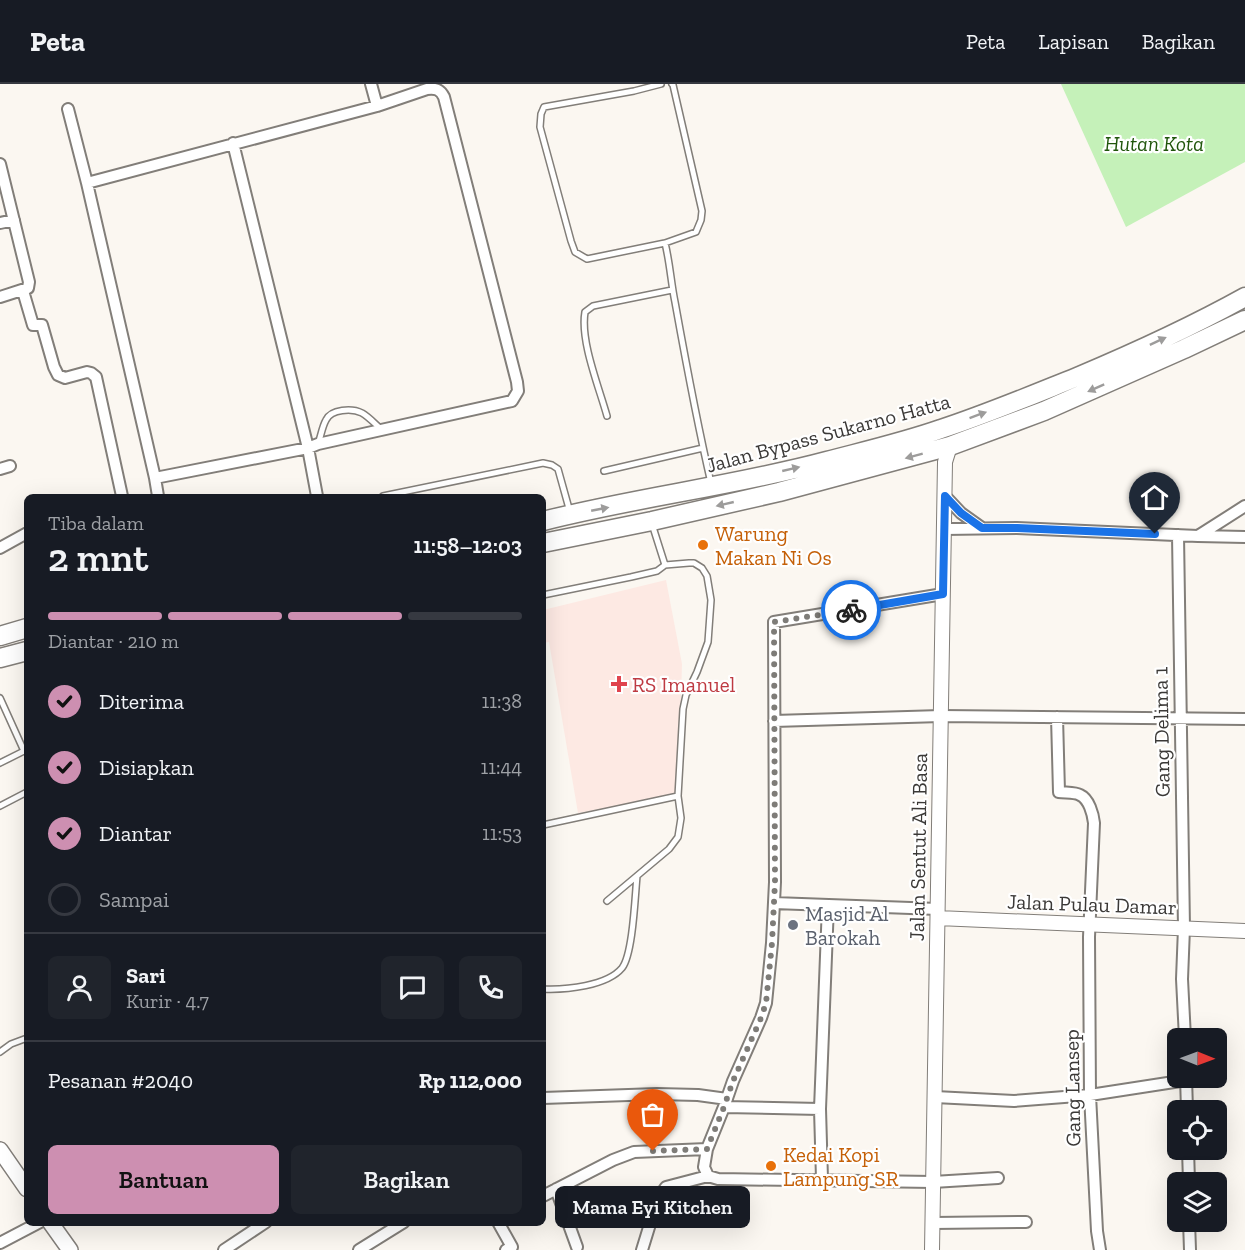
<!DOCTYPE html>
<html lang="id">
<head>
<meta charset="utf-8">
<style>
	:root { --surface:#171b24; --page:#20242c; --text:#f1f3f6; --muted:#9ea1a6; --line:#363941; --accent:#cd8fb1 }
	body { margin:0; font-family:"Zilla Slab",serif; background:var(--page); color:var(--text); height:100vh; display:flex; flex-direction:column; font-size:22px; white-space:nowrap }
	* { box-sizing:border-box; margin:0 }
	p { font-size:20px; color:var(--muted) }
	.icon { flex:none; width:33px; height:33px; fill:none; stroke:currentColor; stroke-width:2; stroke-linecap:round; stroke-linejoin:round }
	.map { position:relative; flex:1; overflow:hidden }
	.sheet { position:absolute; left:24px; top:410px; width:522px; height:732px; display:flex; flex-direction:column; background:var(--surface); border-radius:9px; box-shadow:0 6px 24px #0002 }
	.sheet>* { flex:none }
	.needle { width:39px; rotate:91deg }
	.tools { position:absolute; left:1167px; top:944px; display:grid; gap:12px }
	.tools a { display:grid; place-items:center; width:60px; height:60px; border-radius:9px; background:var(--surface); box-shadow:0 6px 24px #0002; font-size:30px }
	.pin { position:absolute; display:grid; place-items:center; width:51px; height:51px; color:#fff; margin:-62px -26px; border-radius:50% 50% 50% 0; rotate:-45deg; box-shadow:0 0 6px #0007 }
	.pin .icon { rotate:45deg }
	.courier { position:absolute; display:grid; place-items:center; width:60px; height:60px; margin:-30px; border:4px solid #1a73e8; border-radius:50%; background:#fff; color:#222; box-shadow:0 2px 8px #0007 }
	.bubble { position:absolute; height:42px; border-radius:9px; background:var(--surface); box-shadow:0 6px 24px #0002; font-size:20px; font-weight:600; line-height:42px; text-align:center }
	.summary em { font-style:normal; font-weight:600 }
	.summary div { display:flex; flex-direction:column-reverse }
	.summary { display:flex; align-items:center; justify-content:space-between; height:102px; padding:0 24px }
	h1 { font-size:39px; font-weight:600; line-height:45px }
	.bar { display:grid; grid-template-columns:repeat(4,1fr); gap:9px 6px; align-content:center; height:72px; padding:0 24px }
	.bar i { height:8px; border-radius:4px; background:var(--line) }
	.bar .current { background:var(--accent) }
	.bar p { grid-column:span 4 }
	.line { display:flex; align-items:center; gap:15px; padding:0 24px; border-top:2px solid var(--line) }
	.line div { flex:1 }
	.round { display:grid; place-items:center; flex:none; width:63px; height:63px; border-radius:9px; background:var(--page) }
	ol { padding:0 24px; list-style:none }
	li { display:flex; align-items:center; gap:18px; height:66px }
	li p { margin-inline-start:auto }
	li .icon { padding:6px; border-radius:50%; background:var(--accent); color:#111; stroke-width:4 }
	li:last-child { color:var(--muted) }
	li i { width:33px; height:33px; border:3px solid var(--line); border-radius:50% }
	.primary-button { display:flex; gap:12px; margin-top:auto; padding:12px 24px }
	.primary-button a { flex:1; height:69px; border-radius:9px; background:var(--accent); color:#111; font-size:24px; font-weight:600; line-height:69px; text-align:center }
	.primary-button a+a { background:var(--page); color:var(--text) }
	header { display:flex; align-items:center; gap:36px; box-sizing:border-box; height:84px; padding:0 30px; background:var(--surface); border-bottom:2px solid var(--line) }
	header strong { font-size:28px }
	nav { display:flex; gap:33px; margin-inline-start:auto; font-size:21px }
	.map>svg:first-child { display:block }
</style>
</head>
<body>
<header>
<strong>Peta</strong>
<nav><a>Peta</a><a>Lapisan</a><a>Bagikan</a></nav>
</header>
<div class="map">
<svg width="1245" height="1166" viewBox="0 0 1245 1166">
	<rect width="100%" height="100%" fill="#fbf7f1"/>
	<path fill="#fde9e3" d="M 666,496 L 682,580 L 678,712 L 578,729 L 549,558 L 543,559 L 543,526 Z"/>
	<path fill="#c5f1b9" d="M 1061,0 L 1245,0 L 1245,78 L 1126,143 Z"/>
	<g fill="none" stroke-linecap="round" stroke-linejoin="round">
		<defs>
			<path id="service" d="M 661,0 L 634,7 L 544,23 L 541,30 L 540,43 L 571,157 L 575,168 L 587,175 L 665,159 L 696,148 L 701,136 L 702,127 L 673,1 L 672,0
				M 665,159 C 670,179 671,199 675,218 C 686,279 697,339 711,399
				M 607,332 C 599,303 580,257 585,228 L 593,222 L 672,206
				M 318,360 C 321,352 322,343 326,336 C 331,325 352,324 362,329 C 369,333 375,340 381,345
				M 604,387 L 703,364
				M 383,412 L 543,379 L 552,381 L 558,385 L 570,428
				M 652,440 L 665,481
				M 543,511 L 631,493 L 657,487 L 665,481 L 689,479 L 694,479 L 702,484 L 707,492 L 711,516 L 708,558 L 697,588 L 686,611 L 683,625 L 678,712 L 681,734 L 678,753 L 669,765 L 607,817
				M 0,614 L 24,667 L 0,679
				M 0,722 L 27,708
				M 543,741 L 678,712
				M 543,905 C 566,906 607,902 622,884 C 633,870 635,812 637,792
				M 0,968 L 11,960 L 27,954"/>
			<path id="minor" d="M 371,0 L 377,22
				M 68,25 L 87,99 L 155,394 L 158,412
				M 233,59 L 308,364 L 317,412
				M 0,80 L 29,198 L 28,204 L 0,213
				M 87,99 L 377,22 L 427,5 C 435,4 440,5 444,13 L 517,298 L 518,307 L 512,317 L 318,360 L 308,364 L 155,394
				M 0,139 L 14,136
				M 23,207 L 33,241 L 42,241 L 54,283 L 58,291 L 65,294 L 87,288 L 91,289 L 96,293 L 122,412
				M 0,385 L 10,382
				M 945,412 L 961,429 L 982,444
				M 944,445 L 1017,444 L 1198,452 L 1245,453
				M 1178,451 L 1184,844 L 1182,895 L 1185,954
				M 1198,452 L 1245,422
				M 0,464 L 27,449
				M 943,510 L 774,538 L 775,798 L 772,859 L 766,919 L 761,934 L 733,997 L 724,1023 L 707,1065 L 704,1083 L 708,1092 L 718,1095 L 933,1098 L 998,1094
				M 1057,633 L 1059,708 C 1065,709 1075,708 1080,711 C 1089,715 1093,730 1094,739 L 1089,853 L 1090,1011 L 1097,1147 L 1100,1166
				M 774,637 L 941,632 L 1245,635
				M 774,819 L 938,825
				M 1186,993 L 1187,1026
				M 935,1013 L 1014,1017 L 1090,1011 L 1187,996
				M 543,1014 L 657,1010 L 698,1011 L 727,1015
				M 724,1023 L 820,1025
				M 1188,1065 L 1189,1098
				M 822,1095 L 820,1025 L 828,821
				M 556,1105 L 577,1163
				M 543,1112 L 613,1076 L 634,1068 L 707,1065
				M 1189,1137 L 1190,1166
				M 498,1138 L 512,1163 L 506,1166
				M 933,1139 L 1026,1138
				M 0,1159 L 40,1138
				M 224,1166 L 266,1138
				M 359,1166 L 404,1138
				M 642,1166 L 658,1114 L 666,1103 L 708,1092"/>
			<path id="tertiary" d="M 938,834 L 1245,847
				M 932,1166 L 945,378 L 950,362"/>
			<path id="secondary" d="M 0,1066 L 27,1105
				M 50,1138 L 70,1166"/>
			<path id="trunk" d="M 543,437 C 637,413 734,402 827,377 C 865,367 904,358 941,345 C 987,330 1032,311 1077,293 C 1134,269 1191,243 1245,213
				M 543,459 L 652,437 L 779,408 L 950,362 L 1044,327 L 1184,265 L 1245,236
				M 0,552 L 27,544
				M 0,574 L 27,567"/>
		</defs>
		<use href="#service" stroke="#827e79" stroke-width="8"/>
		<use href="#minor" stroke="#827e79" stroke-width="14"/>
		<use href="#tertiary" stroke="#827e79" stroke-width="16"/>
		<use href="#secondary" stroke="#827e79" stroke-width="18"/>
		<use href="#trunk" stroke="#827e79" stroke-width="21"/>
		<use href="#service" stroke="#fff" stroke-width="5"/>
		<use href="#minor" stroke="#fff" stroke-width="10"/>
		<use href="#tertiary" stroke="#fff" stroke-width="14"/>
		<use href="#secondary" stroke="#fff" stroke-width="15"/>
		<use href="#trunk" stroke="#fff" stroke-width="18"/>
	</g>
	<defs><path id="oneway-solid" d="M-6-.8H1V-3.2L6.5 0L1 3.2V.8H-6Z" transform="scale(1.5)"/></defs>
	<g fill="#9d9c9b">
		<use href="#oneway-solid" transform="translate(1158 257) rotate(-25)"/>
		<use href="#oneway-solid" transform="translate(1096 304) rotate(156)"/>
		<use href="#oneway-solid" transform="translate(978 331) rotate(-20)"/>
		<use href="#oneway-solid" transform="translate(914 372) rotate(165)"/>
		<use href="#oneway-solid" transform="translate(791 385) rotate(-13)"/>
		<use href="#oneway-solid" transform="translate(725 420) rotate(167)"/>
		<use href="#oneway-solid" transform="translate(600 425) rotate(-11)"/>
	</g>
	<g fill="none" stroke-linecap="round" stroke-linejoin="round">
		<path stroke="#7e7c78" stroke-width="6" stroke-dasharray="0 10.8" d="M 653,1067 L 707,1065 L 724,1023 L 733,997 L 761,934 L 766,919 L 772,859 L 775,798 L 774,538 L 851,526"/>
		<path stroke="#1a73e8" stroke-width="8" d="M 851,526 L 943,510 L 945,412 L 961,429 L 982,444 L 1017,444 L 1155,450"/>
	</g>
	<g fill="#e8710a" stroke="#fff" stroke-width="2">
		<circle cx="703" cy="461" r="6"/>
		<circle cx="771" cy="1082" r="6"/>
	</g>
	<path fill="#e0444e" stroke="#fff" stroke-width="2" d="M616 591h6v6h6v6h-6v6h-6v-6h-6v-6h6z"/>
	<circle fill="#6b7280" stroke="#fff" stroke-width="2" cx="793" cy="841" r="6"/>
	<g text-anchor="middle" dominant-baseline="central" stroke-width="4.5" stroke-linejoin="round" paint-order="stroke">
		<g font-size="21" font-style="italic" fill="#20560b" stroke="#fff">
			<text x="1154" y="59">Hutan Kota</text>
		</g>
		<g font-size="21" fill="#3b3937" stroke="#fff">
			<text transform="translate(828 349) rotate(-15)">Jalan Bypass Sukarno Hatta</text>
			<text transform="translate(1161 648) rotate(-91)">Gang Delima 1</text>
			<text transform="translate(918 763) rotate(-89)">Jalan Sentut Ali Basa</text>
			<text transform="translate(1092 820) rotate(2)">Jalan Pulau Damar</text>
			<text transform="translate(1072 1004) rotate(-91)">Gang Lansep</text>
		</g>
		<g font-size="21" fill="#c56008" stroke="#fff" text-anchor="start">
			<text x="715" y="449">Warung<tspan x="715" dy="24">Makan Ni Os</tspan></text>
			<text x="783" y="1070">Kedai Kopi<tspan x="783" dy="24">Lampung SR</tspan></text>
		</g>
		<g font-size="21" fill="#be3a42" stroke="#fff" text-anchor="start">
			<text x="632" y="600">RS Imanuel</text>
		</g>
		<g font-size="21" fill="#5b616d" stroke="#fff" text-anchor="start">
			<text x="805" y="829">Masjid Al<tspan x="805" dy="24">Barokah</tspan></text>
		</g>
	</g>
</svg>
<div class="tools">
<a><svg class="needle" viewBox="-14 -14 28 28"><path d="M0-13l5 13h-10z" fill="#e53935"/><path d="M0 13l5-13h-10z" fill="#9ea1a6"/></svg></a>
<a><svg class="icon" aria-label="locate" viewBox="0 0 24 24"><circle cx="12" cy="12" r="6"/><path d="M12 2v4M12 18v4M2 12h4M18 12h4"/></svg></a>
<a><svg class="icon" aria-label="layers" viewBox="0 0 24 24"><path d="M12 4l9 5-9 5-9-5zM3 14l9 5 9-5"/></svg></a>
</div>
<div class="pin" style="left:653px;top:1067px;background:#ea580c"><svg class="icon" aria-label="bag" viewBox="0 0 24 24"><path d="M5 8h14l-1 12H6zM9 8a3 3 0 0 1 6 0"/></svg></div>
<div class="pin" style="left:1155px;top:450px;background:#1f2937"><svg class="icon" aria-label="home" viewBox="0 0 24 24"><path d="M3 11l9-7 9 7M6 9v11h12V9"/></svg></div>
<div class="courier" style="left:851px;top:526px"><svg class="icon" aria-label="bike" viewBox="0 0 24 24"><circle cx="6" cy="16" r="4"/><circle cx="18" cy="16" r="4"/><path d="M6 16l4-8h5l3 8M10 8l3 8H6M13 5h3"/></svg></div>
<div class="bubble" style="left:555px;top:1102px;width:195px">Mama Eyi Kitchen</div>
<section class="sheet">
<div class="summary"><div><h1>2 mnt</h1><p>Tiba dalam</p></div><em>11:58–12:03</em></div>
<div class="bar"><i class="current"></i><i class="current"></i><i class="current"></i><i></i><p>Diantar · 210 m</p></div>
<ol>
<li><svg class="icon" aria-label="check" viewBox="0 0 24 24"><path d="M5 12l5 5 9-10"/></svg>Diterima<p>11:38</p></li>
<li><svg class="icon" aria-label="check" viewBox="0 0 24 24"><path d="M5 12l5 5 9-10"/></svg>Disiapkan<p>11:44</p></li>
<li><svg class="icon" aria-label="check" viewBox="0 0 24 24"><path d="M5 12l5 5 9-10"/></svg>Diantar<p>11:53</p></li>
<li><i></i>Sampai</li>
</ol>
<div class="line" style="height:108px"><a class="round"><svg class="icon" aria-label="person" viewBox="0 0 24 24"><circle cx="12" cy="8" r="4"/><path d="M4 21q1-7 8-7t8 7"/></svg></a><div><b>Sari</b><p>Kurir · 4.7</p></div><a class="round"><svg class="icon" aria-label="chat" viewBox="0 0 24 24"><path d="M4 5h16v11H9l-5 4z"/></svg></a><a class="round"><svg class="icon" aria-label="phone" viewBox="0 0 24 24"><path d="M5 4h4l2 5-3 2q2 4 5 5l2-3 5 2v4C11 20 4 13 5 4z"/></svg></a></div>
<div class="line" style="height:78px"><div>Pesanan #2040</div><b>Rp 112,000</b></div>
<div class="primary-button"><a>Bantuan</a><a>Bagikan</a></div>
</section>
</div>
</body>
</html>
